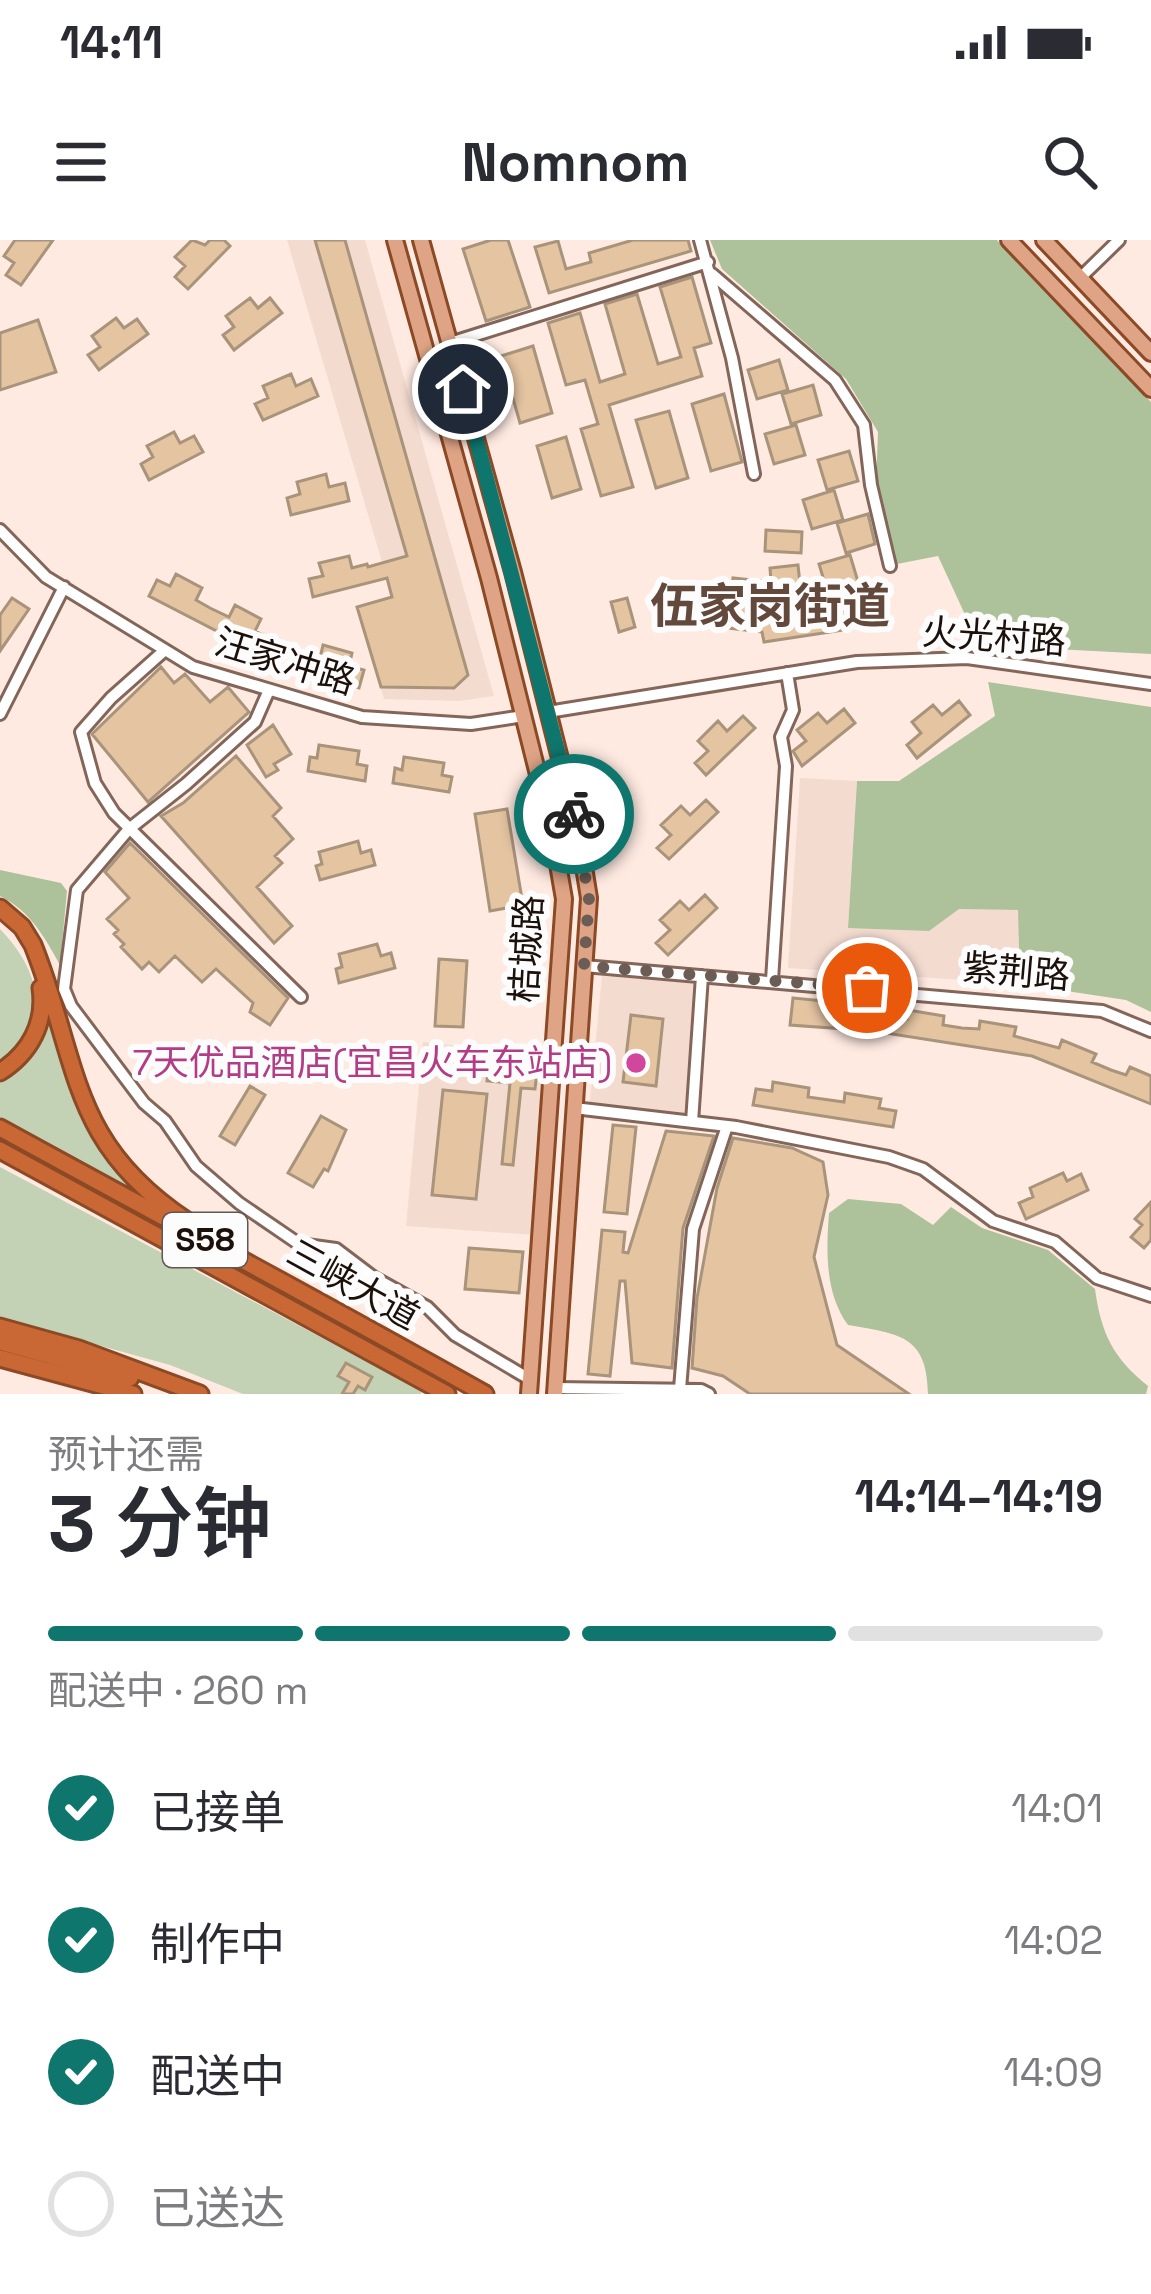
<!DOCTYPE html>
<html lang="zh">
<head>
<meta charset="utf-8">
<style>
	:root { --surface:#fff; --page:#f2f2f3; --text:#2b2b33; --muted:#7c7c81; --line:#e1e1e2; --accent:#0f766e }
	body { margin:0; font-family:"Space Grotesk","Noto Sans SC",sans-serif; background:var(--page); color:var(--text); height:100vh; display:flex; flex-direction:column; font-size:45px; white-space:nowrap }
	* { box-sizing:border-box; margin:0 }
	p { font-size:39px; color:var(--muted) }
	.icon { flex:none; width:66px; height:66px; fill:none; stroke:currentColor; stroke-width:2; stroke-linecap:round; stroke-linejoin:round }
	.map { position:relative; height:1154px; overflow:hidden }
	.panel { display:flex; flex-direction:column; background:var(--surface); flex:1 }
	.panel>* { flex:none }
	.pin { position:absolute; display:grid; place-items:center; width:102px; height:102px; color:#fff; margin:-51px; border:6px solid #fff; border-radius:50%; box-shadow:0 3px 12px #0007 }
	.courier { position:absolute; display:grid; place-items:center; width:120px; height:120px; margin:-60px; border:9px solid #0f766e; border-radius:50%; background:#fff; color:#222; box-shadow:0 3px 15px #0007 }
	.head em { font-style:normal; font-weight:600 }
	.head div { display:flex; flex-direction:column-reverse }
	.head { display:flex; align-items:center; justify-content:space-between; height:204px; padding:0 48px }
	h1 { font-size:78px; font-weight:600; line-height:90px }
	.bar { display:grid; grid-template-columns:repeat(4,1fr); gap:18px 12px; align-content:center; height:144px; padding:0 48px }
	.bar i { height:15px; border-radius:9px; background:var(--line) }
	.bar .selected { background:var(--accent) }
	.bar p { grid-column:span 4 }
	ol { padding:0 48px; list-style:none }
	li { display:flex; align-items:center; gap:36px; height:132px }
	li p { margin-inline-start:auto }
	li .icon { padding:12px; border-radius:50%; background:var(--accent); color:#fff; stroke-width:4 }
	li:last-child { color:var(--muted) }
	li i { width:66px; height:66px; border:6px solid var(--line); border-radius:50% }
	.status { display:flex; justify-content:space-between; align-items:center; height:84px; padding:0 60px; background:var(--surface); direction:ltr }
	.status svg { height:33px; fill:currentColor }
	header { display:flex; justify-content:space-between; align-items:center; height:156px; padding:0 48px; background:var(--surface); font-size:54px; font-weight:600 }
	.map>svg:first-child { display:block }
</style>
</head>
<body>
<div class="status"><b>14:11</b><svg viewBox="0 0 49 12"><path d="M0 12V9h3v3zM5 12V6h3v6zM10 12V3h3v9zM15 12V0h3v12zM26 1h20v11H26zM47 4h2v5h-2z"/></svg></div>
<header><svg class="icon" aria-label="menu" viewBox="0 0 24 24"><path d="M4 6h16M4 12h16M4 18h16"/></svg>Nomnom<svg class="icon" aria-label="search" viewBox="0 0 24 24"><circle cx="10" cy="10" r="6"/><path d="M15 15l6 6"/></svg></header>
<div class="map">
<svg width="1151" height="1154" viewBox="0 0 1151 1154">
	<rect width="100%" height="100%" fill="#ffeae1"/>
	<path fill="#f3dbd0" d="M 287,0 L 365,0 L 494,456 L 459,461 L 384,459 L 357,367 L 392,356 Z
		M 800,538 L 857,541 L 848,688 L 959,669 L 1019,670 L 1020,744 L 788,728 Z
		M 602,736 L 698,743 L 692,882 L 589,870 Z
		M 423,802 L 546,815 L 535,995 L 406,986 Z"/>
	<path fill="#c3d2b4" d="M 0,689 C 40,730 55,784 0,820 Z
		M 49,771 L 62,824 L 76,859 L 145,957 L 0,877 L 0,839 C 28,821 41,802 49,771 Z
		M 0,927 L 422,1151 L 421,1154 L 243,1154 L 170,1125 L 0,1078 Z"/>
	<path fill="#adc29a" d="M 710,0 L 997,0 L 1151,162 L 1151,414 L 979,405 L 938,316 L 897,324 L 876,246 L 878,192 L 846,139 L 722,29 Z
		M 988,442 L 1151,467 L 1151,772 L 1126,760 L 1020,744 L 1018,670 L 959,669 L 929,691 L 848,688 L 857,541 L 899,541 L 995,476 Z
		M 0,630 L 61,643 L 67,651 L 60,725 C 44,696 30,671 0,656 Z
		M 848,959 L 901,964 L 933,985 L 951,967 L 982,988 L 1048,1010 L 1095,1049 C 1101,1093 1113,1118 1148,1146 L 1146,1154 L 928,1154 C 927,1094 898,1094 848,1085 C 825,1054 826,1011 829,973 Z"/>
	<path fill="#e4c4a1" stroke="#a8937b" stroke-width="3" d="M 15,0 L 53,0 L 21,45 L 6,35 L 14,23 L 4,16 Z
		M 192,0 L 205,5 L 210,0 L 224,0 L 230,6 L 188,49 L 175,37 L 185,26 L 175,17 Z
		M 315,0 L 345,0 L 468,435 L 454,448 L 381,447 L 357,367 L 392,357 L 387,338 L 313,357 L 309,339 L 323,336 L 319,323 L 349,316 L 352,328 L 367,324 L 368,327 L 407,316 Z
		M 491,0 L 508,0 L 530,67 L 486,81 L 463,9 Z
		M 633,0 L 688,0 L 691,11 L 549,53 L 535,7 L 558,1 L 566,29 L 591,22 L 589,13 Z
		M 692,37 L 711,103 L 694,108 L 702,136 L 609,165 L 633,247 L 601,256 L 581,189 L 598,184 L 585,140 L 566,145 L 548,83 L 580,73 L 600,142 L 625,134 L 605,64 L 637,54 L 658,124 L 681,117 L 660,47 Z
		M 250,58 L 258,68 L 270,58 L 282,73 L 234,110 L 223,95 L 234,87 L 226,76 Z
		M 116,78 L 124,88 L 137,79 L 148,94 L 99,130 L 88,115 L 100,107 L 92,96 Z
		M 38,80 L 56,132 L 0,150 L 0,93 Z
		M 533,106 L 552,173 L 520,183 L 501,116 Z
		M 779,120 L 788,150 L 757,159 L 748,130 Z
		M 291,134 L 296,146 L 311,139 L 318,156 L 263,180 L 255,164 L 268,158 L 263,146 Z
		M 813,145 L 821,175 L 791,184 L 782,154 Z
		M 724,154 L 742,222 L 711,231 L 692,164 Z
		M 669,171 L 688,238 L 656,248 L 636,180 Z
		M 796,185 L 805,215 L 774,224 L 765,194 Z
		M 174,192 L 180,203 L 194,196 L 203,212 L 149,240 L 141,224 L 153,217 L 147,206 Z
		M 566,197 L 581,249 L 552,258 L 537,206 Z
		M 849,211 L 858,241 L 827,250 L 818,220 Z
		M 326,234 L 329,247 L 345,243 L 349,261 L 291,275 L 287,258 L 300,254 L 297,242 Z
		M 834,250 L 843,280 L 812,289 L 803,260 Z
		M 868,274 L 875,304 L 846,313 L 837,283 Z
		M 766,290 L 802,292 L 801,313 L 765,311 Z
		M 850,315 L 859,345 L 828,354 L 819,324 Z
		M 798,325 L 803,372 L 848,369 L 850,389 L 764,402 L 762,392 L 727,388 L 733,338 L 771,342 L 770,328 Z
		M 176,334 L 202,348 L 196,360 L 210,368 L 229,377 L 235,365 L 261,379 L 255,391 L 269,398 L 261,414 L 149,356 L 157,340 L 170,346 Z
		M 12,358 L 29,369 L 0,411 L 0,375 Z
		M 627,358 L 635,387 L 619,392 L 611,362 Z
		M 323,405 L 352,413 L 349,426 L 364,430 L 359,448 L 301,432 L 306,414 L 320,418 Z
		M 161,427 L 174,443 L 185,434 L 210,462 L 228,447 L 249,472 L 148,562 L 92,494 Z
		M 959,461 L 970,475 L 917,518 L 907,505 L 921,493 L 912,482 L 933,465 L 942,475 Z
		M 844,469 L 855,483 L 802,526 L 793,511 L 806,501 L 797,490 L 818,473 L 827,483 Z
		M 743,476 L 755,488 L 706,535 L 695,523 L 708,511 L 698,501 L 718,481 L 727,491 Z
		M 273,485 L 291,514 L 274,524 L 278,530 L 266,537 L 247,505 Z
		M 319,505 L 359,511 L 357,524 L 367,526 L 365,541 L 308,531 L 310,517 L 317,518 Z
		M 236,516 L 281,568 L 273,576 L 293,599 L 275,616 L 282,623 L 257,647 L 292,686 L 274,703 L 161,576 L 183,563 Z
		M 404,517 L 444,523 L 442,535 L 452,537 L 449,552 L 393,543 L 395,528 L 402,530 Z
		M 706,560 L 718,572 L 669,619 L 657,608 L 671,595 L 661,585 L 681,566 L 690,575 Z
		M 507,569 L 523,665 L 490,671 L 475,574 Z
		M 358,601 L 361,613 L 371,610 L 375,625 L 320,640 L 316,626 L 322,624 L 319,612 Z
		M 130,603 L 288,758 L 270,785 L 250,772 L 253,763 L 216,729 L 202,742 L 175,716 L 159,732 L 149,722 L 142,729 L 121,707 L 124,704 L 114,694 L 118,690 L 107,679 L 129,658 L 105,632 Z
		M 705,655 L 717,668 L 668,715 L 656,703 L 670,690 L 660,680 L 680,661 L 689,670 Z
		M 377,704 L 381,716 L 391,713 L 395,728 L 339,743 L 336,729 L 342,727 L 339,714 Z
		M 439,719 L 467,721 L 463,787 L 435,786 Z
		M 793,758 L 876,766 L 875,774 L 907,779 L 908,770 L 944,776 L 943,785 L 962,788 L 979,789 L 980,781 L 1016,787 L 1014,796 L 1059,808 L 1062,800 L 1096,814 L 1092,822 L 1111,830 L 1126,835 L 1130,827 L 1151,836 L 1151,864 L 1032,816 L 873,791 L 790,785 Z
		M 631,775 L 663,779 L 656,846 L 623,842 Z
		M 490,812 L 539,817 L 535,849 L 521,848 L 513,925 L 502,924 L 510,843 L 487,841 Z
		M 773,842 L 809,848 L 808,857 L 844,862 L 845,853 L 881,859 L 879,868 L 896,871 L 893,887 L 753,865 L 756,849 L 772,851 Z
		M 250,846 L 265,855 L 235,905 L 220,896 Z
		M 443,850 L 487,854 L 476,959 L 432,955 Z
		M 321,876 L 346,890 L 328,931 L 324,929 L 313,947 L 288,933 Z
		M 613,885 L 636,887 L 627,974 L 604,972 Z
		M 666,891 L 714,896 L 683,988 L 672,1128 L 632,1123 L 625,1041 L 620,1041 L 610,1136 L 588,1134 L 602,990 L 625,992 L 623,1012 L 628,1013 Z
		M 733,898 L 792,908 L 823,922 L 828,955 L 814,1017 L 837,1105 L 909,1154 L 750,1154 L 723,1136 L 692,1128 L 697,1058 L 717,948 Z
		M 1063,933 L 1067,941 L 1081,934 L 1088,950 L 1026,979 L 1019,963 L 1033,957 L 1030,948 Z
		M 1151,962 L 1151,1000 L 1144,1008 L 1131,997 L 1142,985 L 1135,979 Z
		M 469,1008 L 523,1012 L 519,1053 L 465,1049 Z
		M 346,1123 L 372,1137 L 365,1150 L 358,1146 L 353,1154 L 342,1154 L 349,1142 L 338,1136 Z"/>
	<g fill="none" stroke-linecap="round" stroke-linejoin="round">
		<defs>
			<path id="minor" d="M 700,0 L 732,118 L 754,234
				M 712,34 L 835,140 L 864,185 L 871,245 L 890,326
				M 1080,38 L 1119,0
				M 450,103 L 708,22
				M 0,290 L 46,337 L 193,427 L 362,477 L 471,484 L 524,476
				M 165,410 L 111,458 L 81,492 L 95,543 L 114,573 L 301,757
				M 269,450 L 255,482 L 186,544 L 129,589 L 77,650 L 64,749 L 71,766 L 144,863 L 165,881 L 196,926 L 239,963 L 299,1004 L 336,1009 L 373,1037 L 427,1067 L 455,1095 L 531,1140
				M 548,472 L 857,422 L 967,418 L 1151,444
				M 0,474 L 64,347
				M 584,726 L 1102,771 L 1151,791
				M 772,740 L 786,526 L 781,497 L 793,470 L 787,433
				M 574,868 L 736,887 L 889,917 L 923,929 L 993,981 L 1055,1002 L 1097,1038 L 1151,1056
				M 692,882 L 702,736
				M 555,1148 L 701,1150 L 709,1154
				M 680,1149 L 693,989 L 727,886"/>
			<path id="major" d="M 395,0 L 489,338 L 553,595 L 564,659 L 529,1154
				M 421,0 L 513,332 L 578,590 L 589,658 L 555,1154
				M 1009,0 L 1151,149
				M 1044,0 L 1151,113"/>
			<path id="highway" d="M 0,668 L 22,687 L 33,705 C 80,823 68,902 187,981
				M 0,832 C 30,813 46,783 41,748
				M 0,888 C 162,977 324,1063 485,1154
				M 0,910 L 447,1154
				M 0,1087 L 79,1109 L 200,1154
				M 0,1102 L 130,1138
				M 0,1118 L 133,1154"/>
		</defs>
		<use href="#minor" stroke="#836659" stroke-width="16"/>
		<use href="#major" stroke="#8c4926" stroke-width="20"/>
		<use href="#highway" stroke="#8c4926" stroke-width="21"/>
		<use href="#minor" stroke="#fff" stroke-width="10"/>
		<use href="#major" stroke="#dfa485" stroke-width="14"/>
		<use href="#highway" stroke="#c96834" stroke-width="15"/>
	</g>
	<g fill="none" stroke-linecap="round" stroke-linejoin="round">
		<path stroke="#6b5c56" stroke-width="12" stroke-dasharray="0 21.6" d="M 574,574 L 589,658 L 584,726 L 867,748"/>
		<path stroke="#0f766e" stroke-width="15" d="M 463,149 L 574,574"/>
	</g>
	<circle fill="#d1479c" stroke="#fcfcfc" stroke-width="4.5" cx="636" cy="823" r="12"/>
	<g text-anchor="middle" dominant-baseline="central" stroke-width="12" stroke-linejoin="round" paint-order="stroke">
		<rect fill="#fcfcfc" stroke="#5f5753" stroke-width="3" x="163" y="973" width="84" height="54" rx="9"/>
		<g font-size="33" font-weight="bold" fill="#1c100b">
			<text x="205" y="1000">S58</text>
		</g>
		<g font-size="36" fill="#1c100b" stroke="#fcfcfc">
			<text transform="translate(994 397) rotate(4)">火光村路</text>
			<text transform="translate(285 422) rotate(17)">汪家冲路</text>
			<text transform="translate(527 709) rotate(-87)">桔城路</text>
			<text transform="translate(1016 732) rotate(5)">紫荆路</text>
			<text transform="translate(353 1045) rotate(29)">三峡大道</text>
		</g>
		<g font-size="36" fill="#b23c85" stroke="#fcfcfc" text-anchor="end">
			<text x="612" y="823">7天优品酒店(宜昌火车东站店)</text>
		</g>
		<g font-size="48" font-weight="bold" fill="#63483c" stroke="#fcfcfc">
			<text x="770" y="366">伍家岗街道</text>
		</g>
	</g>
</svg>
<div class="pin" style="left:867px;top:748px;background:#ea580c"><svg class="icon" aria-label="bag" viewBox="0 0 24 24"><path d="M5 8h14l-1 12H6zM9 8a3 3 0 0 1 6 0"/></svg></div>
<div class="pin" style="left:463px;top:149px;background:#1f2937"><svg class="icon" aria-label="home" viewBox="0 0 24 24"><path d="M3 11l9-7 9 7M6 9v11h12V9"/></svg></div>
<div class="courier" style="left:574px;top:574px"><svg class="icon" aria-label="bike" viewBox="0 0 24 24"><circle cx="6" cy="16" r="4"/><circle cx="18" cy="16" r="4"/><path d="M6 16l4-8h5l3 8M10 8l3 8H6M13 5h3"/></svg></div>
</div>
<section class="panel">
<div class="head"><div><h1>3 分钟</h1><p>预计还需</p></div><em>14:14–14:19</em></div>
<div class="bar"><i class="selected"></i><i class="selected"></i><i class="selected"></i><i></i><p>配送中 · 260 m</p></div>
<ol>
<li><svg class="icon" aria-label="check" viewBox="0 0 24 24"><path d="M5 12l5 5 9-10"/></svg>已接单<p>14:01</p></li>
<li><svg class="icon" aria-label="check" viewBox="0 0 24 24"><path d="M5 12l5 5 9-10"/></svg>制作中<p>14:02</p></li>
<li><svg class="icon" aria-label="check" viewBox="0 0 24 24"><path d="M5 12l5 5 9-10"/></svg>配送中<p>14:09</p></li>
<li><i></i>已送达</li>
</ol>
</section>
</body>
</html>
